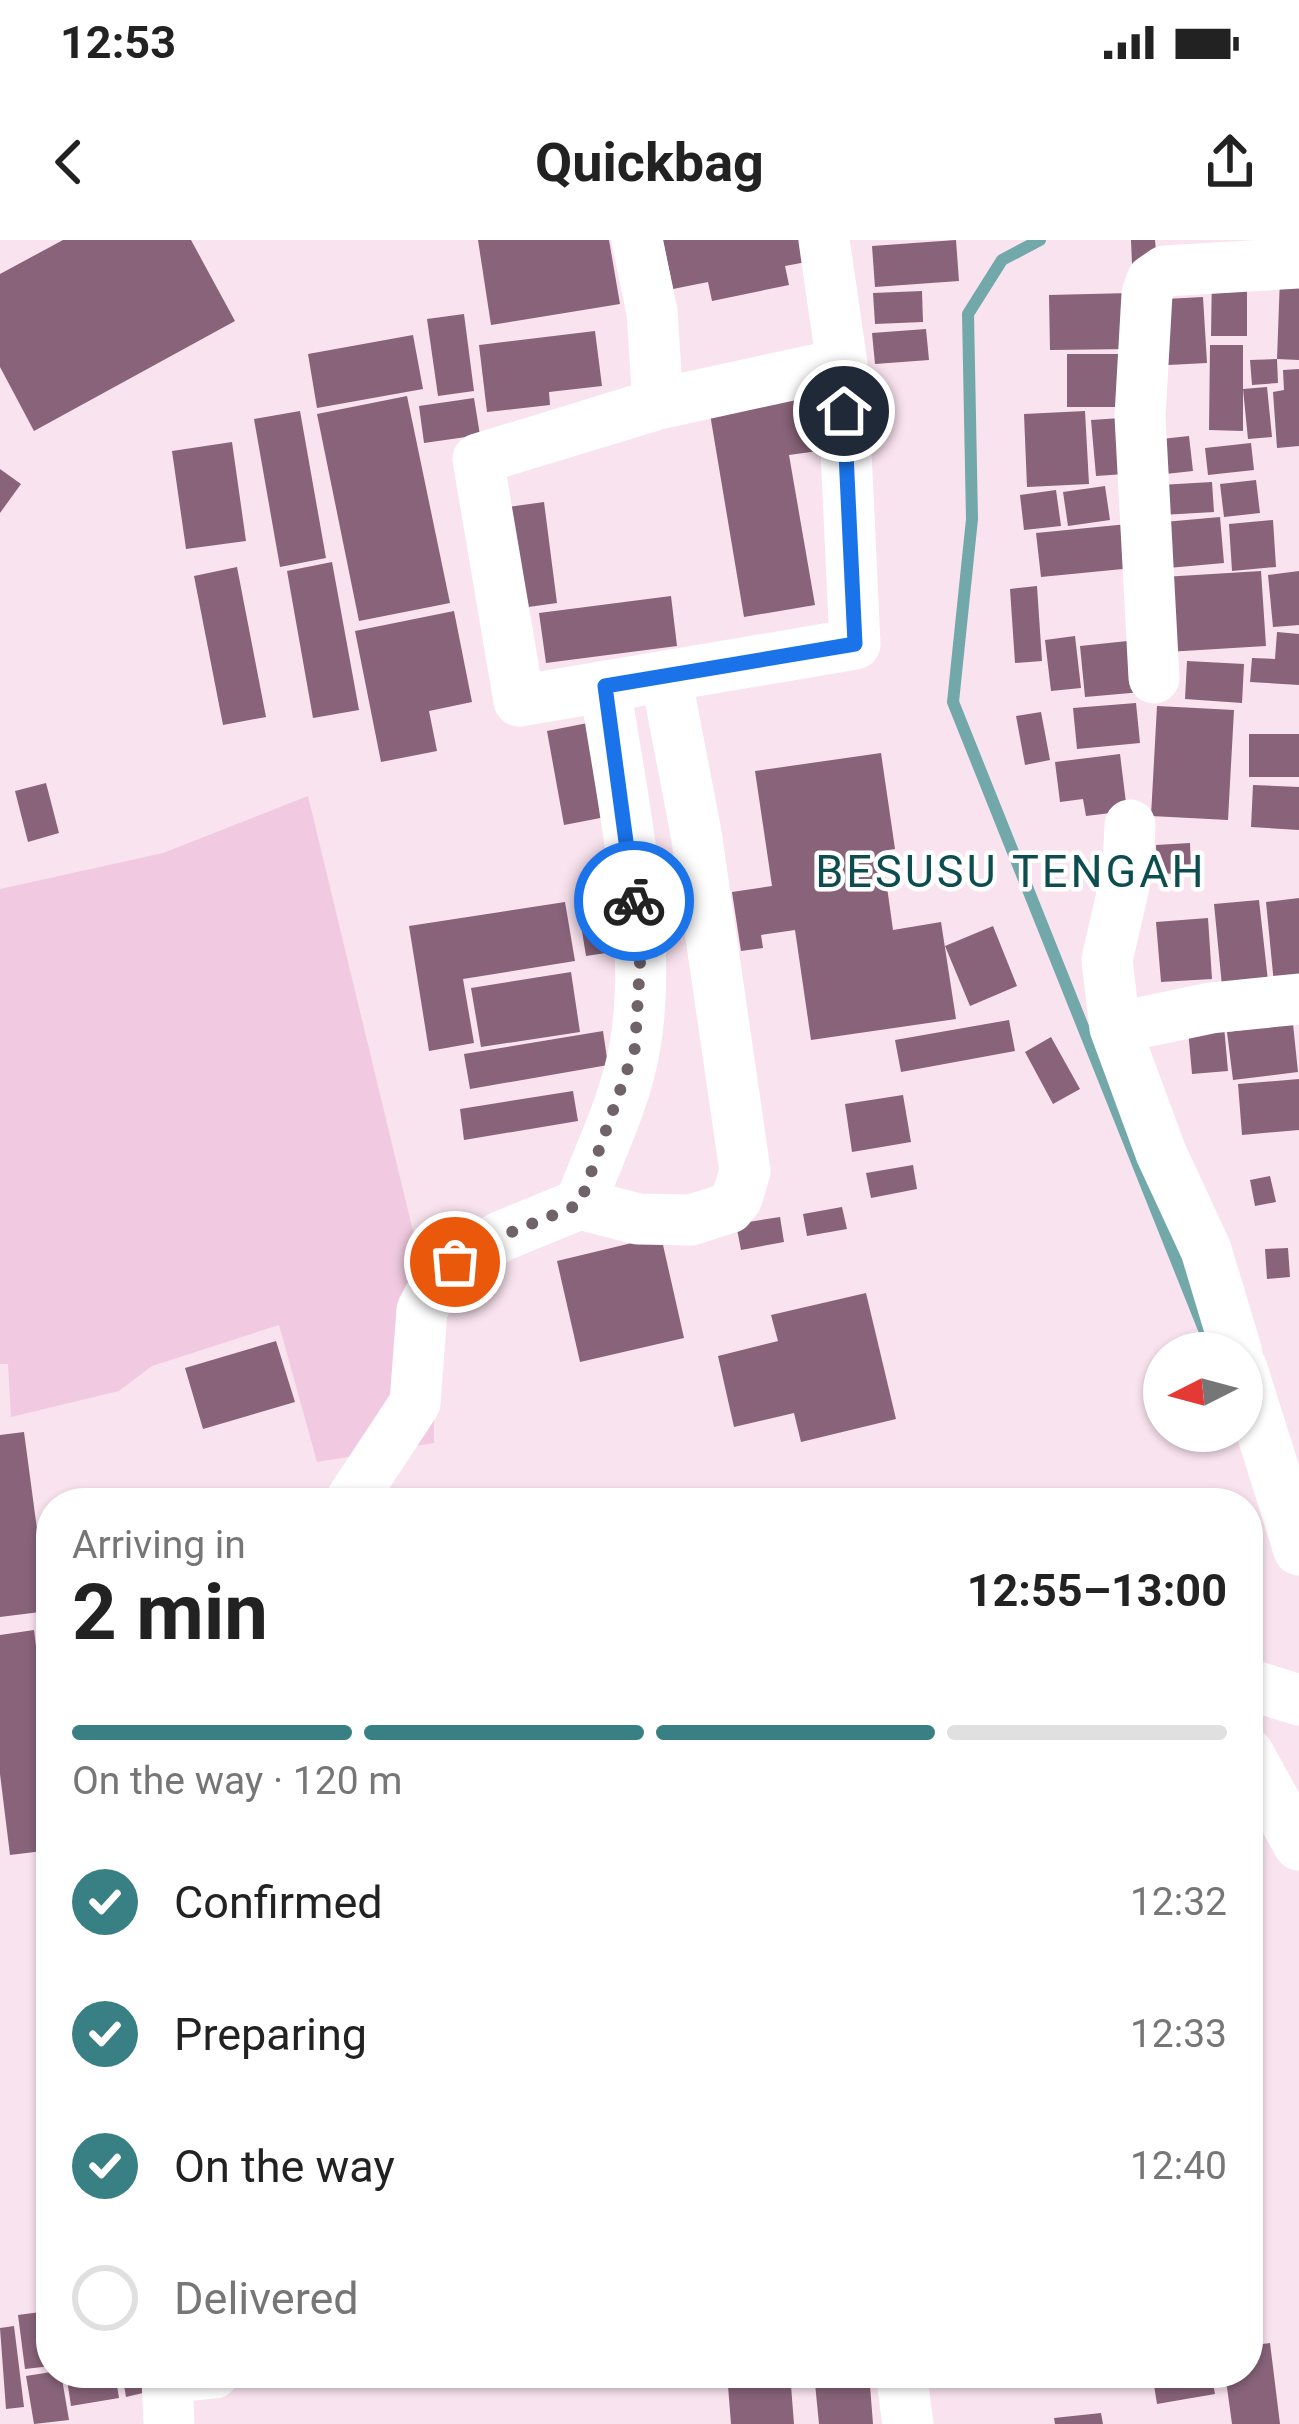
<!DOCTYPE html>
<html lang="en">
<head>
<meta charset="utf-8">
<style>
	:root { --surface:#fff; --page:#f2f2f2; --text:#222; --muted:#767676; --line:#e0e0e0; --accent:#388083 }
	body { margin:0; font-family:Roboto,sans-serif; background:var(--page); color:var(--text); height:100vh; display:flex; flex-direction:column; font-size:45px; white-space:nowrap }
	* { box-sizing:border-box; margin:0 }
	p { font-size:39px; color:var(--muted) }
	.icon { flex:none; width:66px; height:66px; fill:none; stroke:currentColor; stroke-width:2; stroke-linecap:round; stroke-linejoin:round }
	.map { position:relative; flex:1; overflow:hidden }
	.panel { position:absolute; left:36px; top:1248px; width:1227px; height:900px; display:flex; flex-direction:column; background:var(--surface); border-radius:48px; box-shadow:0 3px 9px #0004 }
	.panel>* { flex:none }
	.needle { width:78px; rotate:264deg }
	.fabs { position:absolute; left:1143px; top:1092px; display:grid; gap:24px }
	.fabs a { display:grid; place-items:center; width:120px; height:120px; border-radius:50%; background:var(--surface); box-shadow:0 3px 9px #0004; font-size:60px }
	.pin { position:absolute; display:grid; place-items:center; width:102px; height:102px; color:#fff; margin:-51px; border:6px solid #fff; border-radius:50%; box-shadow:0 3px 12px #0007 }
	.courier { position:absolute; display:grid; place-items:center; width:120px; height:120px; margin:-60px; border:9px solid #1a73e8; border-radius:50%; background:#fff; color:#222; box-shadow:0 3px 15px #0007 }
	.summary em { font-style:normal; font-weight:700 }
	.summary div { display:flex; flex-direction:column-reverse }
	.summary { display:flex; align-items:center; justify-content:space-between; height:204px; padding:0 36px }
	h1 { font-size:78px; font-weight:700; line-height:90px }
	.bar { display:grid; grid-template-columns:repeat(4,1fr); gap:18px 12px; align-content:center; height:144px; padding:0 36px }
	.bar i { height:15px; border-radius:9px; background:var(--line) }
	.bar .on { background:var(--accent) }
	.bar p { grid-column:span 4 }
	ol { padding:0 36px; list-style:none }
	li { display:flex; align-items:center; gap:36px; height:132px }
	li p { margin-inline-start:auto }
	li .icon { padding:12px; border-radius:50%; background:var(--accent); color:#fff; stroke-width:4 }
	li:last-child { color:var(--muted) }
	li i { width:66px; height:66px; border:6px solid var(--line); border-radius:50% }
	.status { display:flex; justify-content:space-between; align-items:center; height:84px; padding:0 60px; background:var(--surface); direction:ltr }
	.status svg { height:33px; fill:currentColor }
	header { display:flex; justify-content:space-between; align-items:center; height:156px; padding:0 36px; background:var(--surface); font-size:54px; font-weight:700 }
	.map>svg:first-child { display:block }
</style>
</head>
<body>
<div class="status"><b>12:53</b><svg viewBox="0 0 49 12"><path d="M0 12V9h3v3zM5 12V6h3v6zM10 12V3h3v9zM15 12V0h3v12zM26 1h20v11H26zM47 4h2v5h-2z"/></svg></div>
<header><svg class="icon" aria-label="back" viewBox="0 0 24 24"><path d="M15 5l-7 7 7 7"/></svg>Quickbag<svg class="icon" aria-label="share" viewBox="0 0 24 24"><path d="M12 15V3M7 8l5-5 5 5M5 13v7h14v-7"/></svg></header>
<div class="map">
<svg width="1299" height="2184" viewBox="0 0 1299 2184">
	<rect width="100%" height="100%" fill="#f9e3ef"/>
	<path fill="#f1cae1" d="M 308,556 L 434,1078 L 434,1203 L 317,1222 L 279,1085 L 152,1126 L 119,1151 L 11,1177 L 8,1124 L 0,1124 L 0,649 L 163,613 Z"/>
	<g fill="none" stroke-linecap="round" stroke-linejoin="round">
		<path stroke="#72a8a9" stroke-width="12" d="M 1040,0 L 1002,20 L 968,74 L 972,279 L 953,462 L 1205,1092"/>
	</g>
	<path fill="#886379" d="M 63,0 L 191,0 L 235,81 L 34,191 L 0,127 L 0,34 Z
		M 478,0 L 609,0 L 620,64 L 491,85 Z
		M 663,0 L 813,0 L 817,20 L 785,26 L 789,45 L 712,61 L 708,42 L 673,49 Z
		M 956,0 L 959,41 L 875,47 L 872,6 Z
		M 1131,0 L 1155,0 L 1157,23 L 1132,24 Z
		M 1212,33 L 1247,34 L 1247,96 L 1211,96 Z
		M 1280,38 L 1299,38 L 1299,120 L 1277,119 Z
		M 922,51 L 923,82 L 875,84 L 873,53 Z
		M 1130,53 L 1131,109 L 1050,110 L 1049,55 Z
		M 1203,57 L 1207,123 L 1168,125 L 1165,59 Z
		M 464,74 L 474,151 L 438,156 L 427,79 Z
		M 926,89 L 929,120 L 875,124 L 872,93 Z
		M 595,91 L 602,146 L 549,152 L 550,165 L 487,172 L 479,105 Z
		M 413,95 L 423,149 L 317,168 L 308,114 Z
		M 1210,105 L 1243,105 L 1243,191 L 1209,190 Z
		M 1067,114 L 1131,114 L 1131,167 L 1067,167 Z
		M 1277,119 L 1278,143 L 1252,145 L 1250,120 Z
		M 1299,129 L 1299,206 L 1277,208 L 1273,152 L 1284,150 L 1283,130 Z
		M 1267,147 L 1272,197 L 1248,199 L 1243,149 Z
		M 808,152 L 818,211 L 789,215 L 815,365 L 744,377 L 709,168 Z
		M 407,156 L 450,363 L 359,381 L 317,174 Z
		M 474,158 L 480,195 L 424,203 L 419,166 Z
		M 300,171 L 326,318 L 280,327 L 254,179 Z
		M 1085,171 L 1089,244 L 1027,247 L 1024,174 Z
		M 1121,178 L 1125,234 L 1096,236 L 1091,180 Z
		M 1189,196 L 1193,231 L 1147,236 L 1143,201 Z
		M 232,202 L 246,301 L 186,309 L 172,211 Z
		M 1251,203 L 1254,230 L 1208,235 L 1205,208 Z
		M 0,229 L 21,244 L 0,273 Z
		M 1256,240 L 1260,273 L 1224,277 L 1220,244 Z
		M 1212,242 L 1214,272 L 1162,275 L 1160,245 Z
		M 1105,246 L 1110,280 L 1068,286 L 1063,252 Z
		M 1056,250 L 1061,286 L 1024,290 L 1020,255 Z
		M 544,262 L 557,363 L 514,369 L 501,268 Z
		M 1220,277 L 1224,323 L 1157,329 L 1153,283 Z
		M 1273,280 L 1276,327 L 1232,331 L 1229,284 Z
		M 1128,284 L 1133,328 L 1041,337 L 1036,293 Z
		M 332,322 L 359,470 L 313,478 L 287,331 Z
		M 237,327 L 266,477 L 223,485 L 194,336 Z
		M 1261,331 L 1266,406 L 1167,412 L 1163,337 Z
		M 1299,331 L 1299,385 L 1273,387 L 1268,335 Z
		M 1037,346 L 1042,421 L 1015,423 L 1010,349 Z
		M 671,356 L 677,406 L 546,423 L 539,373 Z
		M 454,371 L 472,462 L 429,471 L 437,511 L 381,522 L 355,391 Z
		M 1277,392 L 1299,394 L 1299,445 L 1250,442 L 1252,418 L 1275,419 Z
		M 1075,396 L 1081,448 L 1051,451 L 1045,400 Z
		M 1137,400 L 1142,452 L 1085,457 L 1080,406 Z
		M 1187,421 L 1244,424 L 1242,463 L 1185,459 Z
		M 1136,463 L 1140,503 L 1077,509 L 1073,468 Z
		M 1157,466 L 1234,470 L 1228,580 L 1151,576 Z
		M 1041,472 L 1050,520 L 1025,525 L 1016,476 Z
		M 598,481 L 616,575 L 564,585 L 547,491 Z
		M 1249,494 L 1299,494 L 1299,537 L 1249,537 Z
		M 881,513 L 895,609 L 882,611 L 893,690 L 941,682 L 956,779 L 811,800 L 795,690 L 761,695 L 763,708 L 741,711 L 732,652 L 772,646 L 755,531 Z
		M 1120,514 L 1127,571 L 1086,576 L 1083,559 L 1060,562 L 1055,522 Z
		M 46,543 L 59,593 L 28,602 L 15,551 Z
		M 1253,545 L 1299,547 L 1299,590 L 1251,587 Z
		M 1190,603 L 1191,633 L 1157,634 L 1156,605 Z
		M 1299,658 L 1299,752 L 1275,754 L 1266,662 Z
		M 1259,660 L 1268,741 L 1222,746 L 1214,664 Z
		M 565,662 L 575,721 L 463,739 L 474,803 L 429,811 L 409,686 Z
		M 612,662 L 619,711 L 586,716 L 578,666 Z
		M 1208,678 L 1212,739 L 1161,742 L 1156,682 Z
		M 993,686 L 1017,746 L 970,766 L 945,706 Z
		M 571,732 L 580,792 L 481,807 L 471,748 Z
		M 1009,780 L 1015,811 L 901,832 L 895,800 Z
		M 1293,784 L 1298,832 L 1233,840 L 1227,792 Z
		M 1224,786 L 1228,831 L 1192,834 L 1188,790 Z
		M 603,791 L 608,825 L 470,849 L 464,814 Z
		M 1051,797 L 1080,849 L 1053,864 L 1025,812 Z
		M 1299,839 L 1299,890 L 1242,895 L 1238,844 Z
		M 573,851 L 578,881 L 464,900 L 460,869 Z
		M 903,855 L 911,902 L 852,912 L 845,864 Z
		M 913,925 L 917,949 L 871,958 L 866,933 Z
		M 1270,936 L 1276,962 L 1255,966 L 1250,940 Z
		M 842,967 L 847,989 L 807,996 L 803,974 Z
		M 780,977 L 784,1002 L 741,1010 L 736,984 Z
		M 661,996 L 684,1098 L 580,1122 L 557,1021 Z
		M 1288,1008 L 1290,1037 L 1267,1039 L 1265,1009 Z
		M 866,1053 L 896,1179 L 801,1202 L 794,1173 L 734,1187 L 718,1116 L 778,1101 L 771,1075 Z
		M 276,1101 L 295,1162 L 203,1189 L 185,1128 Z
		M 24,1192 L 48,1371 L 0,1377 L 0,1195 Z
		M 34,1390 L 51,1528 L 51,1610 L 10,1615 L 0,1534 L 0,1395 Z
		M 48,2071 L 51,2126 L 25,2129 L 18,2075 Z
		M 14,2086 L 24,2167 L 6,2169 L 0,2088 Z
		M 1270,2103 L 1280,2184 L 1232,2184 L 1225,2133 L 1248,2133 L 1248,2106 Z
		M 51,2132 L 61,2133 L 69,2180 L 34,2184 L 26,2136 Z
		M 66,2133 L 115,2133 L 119,2158 L 71,2166 Z
		M 122,2133 L 143,2133 L 147,2152 L 126,2157 Z
		M 727,2133 L 790,2133 L 794,2184 L 731,2184 Z
		M 814,2133 L 869,2133 L 873,2184 L 819,2184 Z
		M 1152,2133 L 1211,2133 L 1215,2154 L 1157,2164 Z
		M 1101,2173 L 1103,2184 L 1055,2184 L 1054,2178 Z"/>
	<g fill="none" stroke-linecap="round" stroke-linejoin="round">
		<path stroke="#fff" stroke-width="51" d="M 637,0 L 652,72 L 658,164 L 842,124 L 824,0
			M 658,164 L 478,219 L 519,461 L 855,404 L 842,124
			M 1154,438 L 1140,176 L 1147,54 L 1152,40 L 1165,31 L 1299,23
			M 1130,585 L 1128,628 L 1107,720 L 1115,788 L 1161,913 L 1206,1010 L 1237,1113
			M 1115,788 L 1211,768 L 1299,759
			M 580,964 C 599,914 626,860 635,806 C 654,698 621,555 605,446
			M 1242,1129 L 1299,1310
			M 349,1263 L 415,1163 L 422,1070 L 440,1036 L 455,1022 L 502,996 L 580,964 L 638,979 L 691,980 L 729,968 L 737,958 L 745,931 L 696,593 L 666,437
			M 1248,1444 L 1299,1460
			M 1248,1513 L 1299,1605
			M 901,2133 L 908,2184
			M 169,2184 L 167,2138 L 214,2133"/>
	</g>
	<g fill="none" stroke-linecap="round" stroke-linejoin="round">
		<path stroke="#6f6269" stroke-width="12" stroke-dasharray="0 21.6" d="M 455,1022 L 502,996 L 580,964 L 635,808 L 640,723 L 634,661"/>
		<path stroke="#1a73e8" stroke-width="15" d="M 634,661 L 605,446 L 855,404 L 844,171"/>
	</g>
	<g text-anchor="middle" dominant-baseline="central" stroke-width="9" stroke-linejoin="round" paint-order="stroke">
		<g font-size="45" letter-spacing="3" fill="#0e4d4f" stroke="#fff">
			<text x="1011" y="631">BESUSU TENGAH</text>
		</g>
	</g>
</svg>
<div class="fabs">
<a><svg class="needle" viewBox="-14 -14 28 28"><path d="M0-13l5 13h-10z" fill="#e53935"/><path d="M0 13l5-13h-10z" fill="#767676"/></svg></a>
</div>
<div class="pin" style="left:455px;top:1022px;background:#ea580c"><svg class="icon" aria-label="bag" viewBox="0 0 24 24"><path d="M5 8h14l-1 12H6zM9 8a3 3 0 0 1 6 0"/></svg></div>
<div class="pin" style="left:844px;top:171px;background:#1f2937"><svg class="icon" aria-label="home" viewBox="0 0 24 24"><path d="M3 11l9-7 9 7M6 9v11h12V9"/></svg></div>
<div class="courier" style="left:634px;top:661px"><svg class="icon" aria-label="bike" viewBox="0 0 24 24"><circle cx="6" cy="16" r="4"/><circle cx="18" cy="16" r="4"/><path d="M6 16l4-8h5l3 8M10 8l3 8H6M13 5h3"/></svg></div>
<section class="panel">
<div class="summary"><div><h1>2 min</h1><p>Arriving in</p></div><em>12:55–13:00</em></div>
<div class="bar"><i class="on"></i><i class="on"></i><i class="on"></i><i></i><p>On the way · 120 m</p></div>
<ol>
<li><svg class="icon" aria-label="check" viewBox="0 0 24 24"><path d="M5 12l5 5 9-10"/></svg>Confirmed<p>12:32</p></li>
<li><svg class="icon" aria-label="check" viewBox="0 0 24 24"><path d="M5 12l5 5 9-10"/></svg>Preparing<p>12:33</p></li>
<li><svg class="icon" aria-label="check" viewBox="0 0 24 24"><path d="M5 12l5 5 9-10"/></svg>On the way<p>12:40</p></li>
<li><i></i>Delivered</li>
</ol>
</section>
</div>
</body>
</html>
